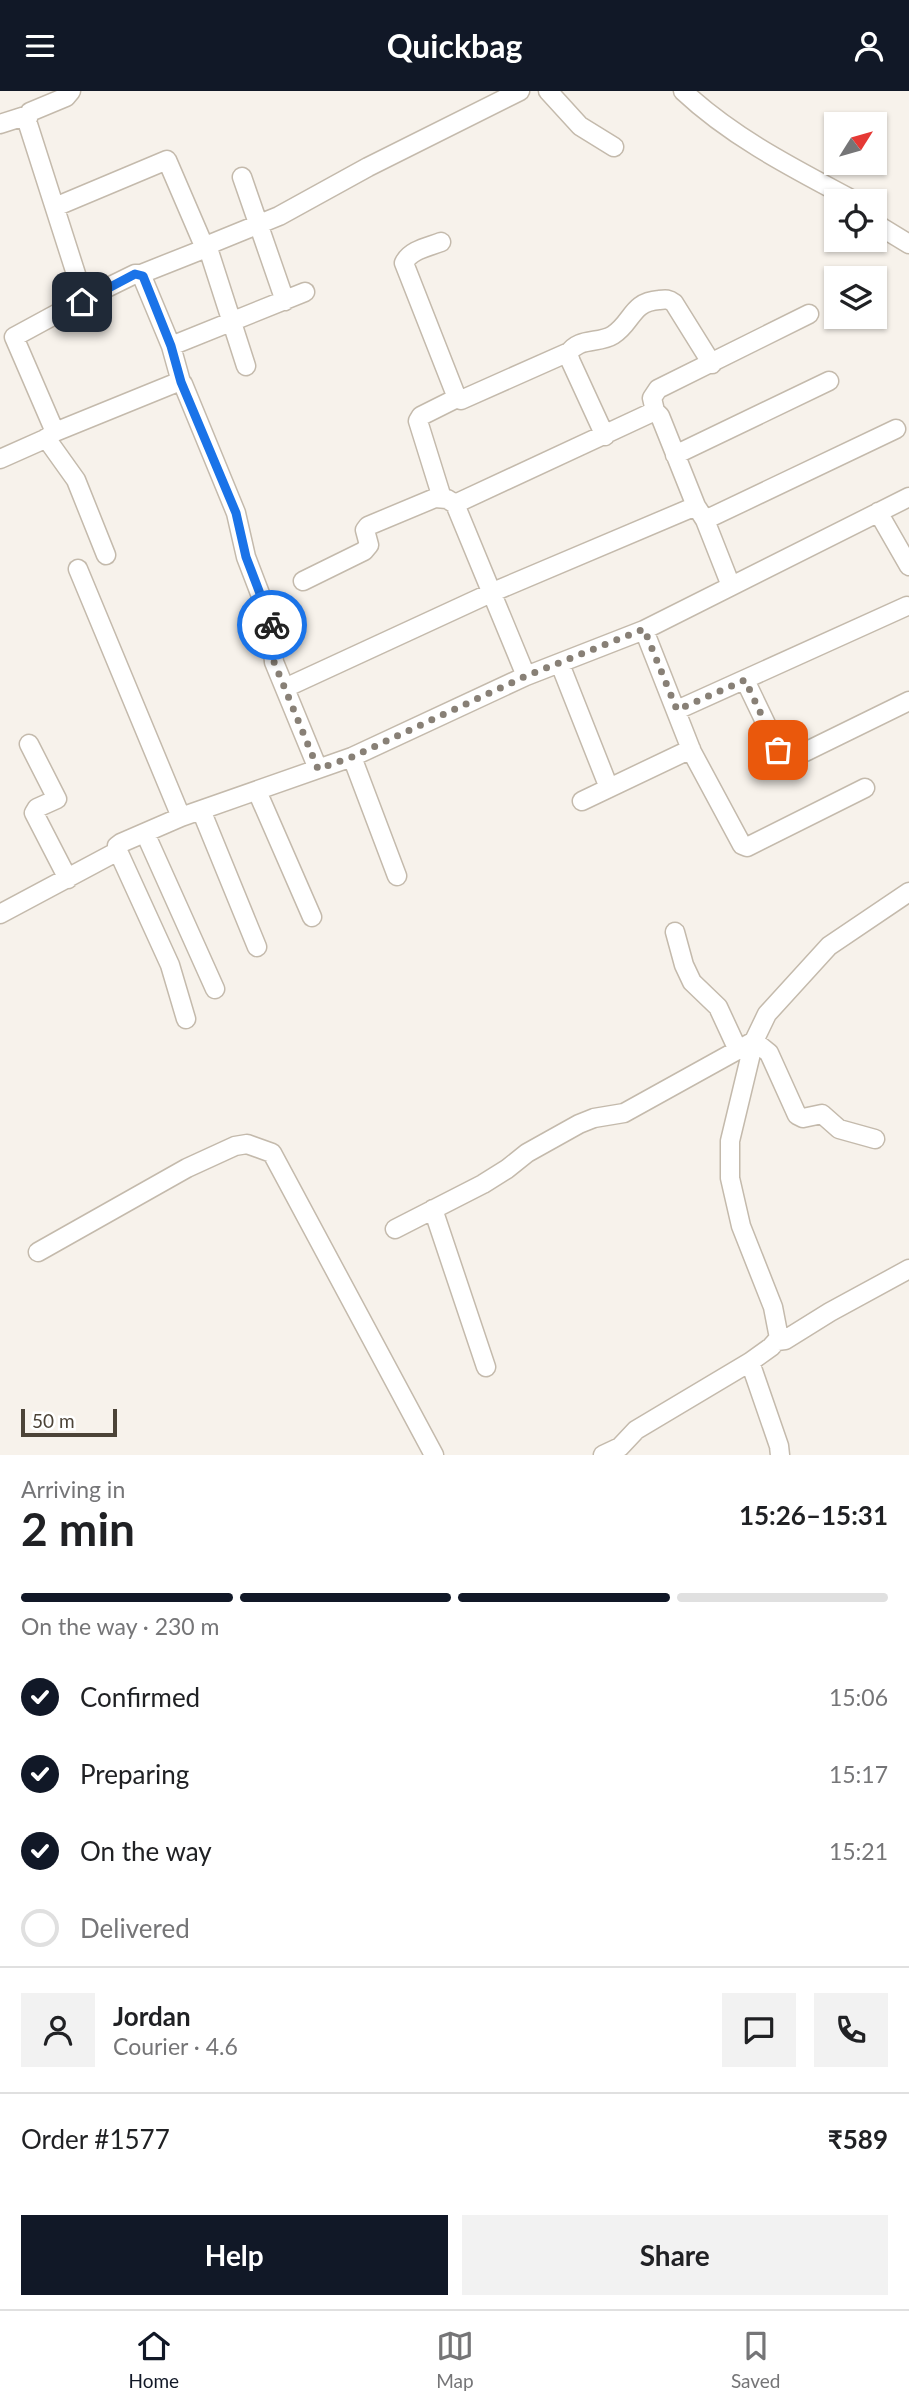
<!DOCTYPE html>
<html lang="en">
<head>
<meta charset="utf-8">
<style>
	:root { --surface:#fff; --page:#f2f2f2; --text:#202124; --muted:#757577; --line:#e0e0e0; --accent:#111827 }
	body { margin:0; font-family:Lato,sans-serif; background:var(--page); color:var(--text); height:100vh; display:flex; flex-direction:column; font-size:26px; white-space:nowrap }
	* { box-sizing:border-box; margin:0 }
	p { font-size:23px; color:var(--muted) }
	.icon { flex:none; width:38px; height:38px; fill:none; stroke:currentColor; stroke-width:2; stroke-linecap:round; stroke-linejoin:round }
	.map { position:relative; height:1364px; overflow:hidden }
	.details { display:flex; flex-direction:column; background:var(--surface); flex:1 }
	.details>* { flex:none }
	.needle { width:46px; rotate:53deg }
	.controls { position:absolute; left:824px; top:21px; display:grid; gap:14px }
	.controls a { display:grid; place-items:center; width:63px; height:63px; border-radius:0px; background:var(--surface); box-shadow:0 2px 5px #0004; font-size:35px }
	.scale { position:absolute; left:21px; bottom:18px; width:96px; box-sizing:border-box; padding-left:7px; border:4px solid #4c4337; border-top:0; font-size:19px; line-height:24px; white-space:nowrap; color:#4c4337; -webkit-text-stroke:5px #fff; paint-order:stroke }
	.pin { position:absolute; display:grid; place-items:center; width:60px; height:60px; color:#fff; margin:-30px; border-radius:14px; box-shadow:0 4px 10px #0006 }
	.courier { position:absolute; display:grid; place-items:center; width:70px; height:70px; margin:-35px; border:5px solid #1a73e8; border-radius:50%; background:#fff; color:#222; box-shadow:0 2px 9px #0007 }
	.head em { font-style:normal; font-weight:700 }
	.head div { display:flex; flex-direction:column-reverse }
	.head { display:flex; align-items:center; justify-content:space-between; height:119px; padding:0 21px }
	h1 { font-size:46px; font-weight:700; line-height:52px }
	.bar { display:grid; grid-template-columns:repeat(4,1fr); gap:10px 7px; align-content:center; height:84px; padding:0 21px }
	.bar i { height:9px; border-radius:5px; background:var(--line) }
	.bar .on { background:var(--accent) }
	.bar p { grid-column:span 4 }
	.line { display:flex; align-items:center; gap:18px; padding:0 21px; border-top:2px solid var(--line) }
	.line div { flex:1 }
	.round { display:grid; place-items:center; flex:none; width:74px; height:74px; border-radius:0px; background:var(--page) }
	ol { padding:0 21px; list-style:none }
	li { display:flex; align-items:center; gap:21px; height:77px }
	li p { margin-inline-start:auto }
	li .icon { padding:7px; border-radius:50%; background:var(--accent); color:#fff; stroke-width:4 }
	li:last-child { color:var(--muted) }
	li i { width:38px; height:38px; border:4px solid var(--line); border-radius:50% }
	.primary-button { display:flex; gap:14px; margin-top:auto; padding:14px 21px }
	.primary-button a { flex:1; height:80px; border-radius:0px; background:var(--accent); color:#fff; font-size:28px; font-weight:700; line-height:80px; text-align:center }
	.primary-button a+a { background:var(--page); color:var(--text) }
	header { display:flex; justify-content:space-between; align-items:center; height:91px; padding:0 21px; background:var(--accent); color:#fff; font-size:32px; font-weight:700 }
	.tabs { display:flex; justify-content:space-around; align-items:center; height:98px; border-top:2px solid var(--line); background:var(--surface); font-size:19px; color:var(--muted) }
	.tabs a { display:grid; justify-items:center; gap:4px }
	.tabs .on { color:var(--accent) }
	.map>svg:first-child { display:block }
</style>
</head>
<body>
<header><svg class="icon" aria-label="menu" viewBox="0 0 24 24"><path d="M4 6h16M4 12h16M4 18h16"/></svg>Quickbag<svg class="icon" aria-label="person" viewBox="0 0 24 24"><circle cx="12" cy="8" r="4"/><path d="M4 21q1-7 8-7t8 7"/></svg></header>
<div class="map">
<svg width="909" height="1364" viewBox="0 0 909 1364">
	<rect width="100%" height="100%" fill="#f7f2eb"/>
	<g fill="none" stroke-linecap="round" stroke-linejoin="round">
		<defs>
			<path id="minor" d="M 71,0 L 66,6 L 30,21 L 27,30 L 84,208 L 14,246 L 55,341 L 178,291 L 183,293 L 236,422 L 246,466 L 277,547 L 273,560 L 274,571 L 318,678
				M 548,0 L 580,35 L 614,56
				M 683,0 C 733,47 795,78 855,110
				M 0,33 L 28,24
				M 242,86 L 285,210
				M 55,116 L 167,69 L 204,155 L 199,160 L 141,183
				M 875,129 L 881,136 L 909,153
				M 441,151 C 428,156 410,159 404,172 L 457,307 L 461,309 L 569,261
				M 207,154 L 246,275
				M 203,156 L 279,125 L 368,76 L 520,0
				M 84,208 L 135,183 L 141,183 L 171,255 L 181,291
				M 171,255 L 305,201
				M 655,320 L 652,307 L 658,298 L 809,223
				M 605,345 L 571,271 L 568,263 C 578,246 599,253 613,244 C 633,231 631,211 659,209 C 666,208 669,208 674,212 L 712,273
				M 46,347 L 76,389 L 106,464
				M 675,364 L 829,290
				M 0,368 L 45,348 L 55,341
				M 442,407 L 418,330 L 421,325 L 457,307
				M 878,421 L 909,475
				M 705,429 L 731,495
				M 78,478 L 181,726
				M 303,490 L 364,460 L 369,454 L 365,439 L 368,435 L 435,407 L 447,408 L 455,413
				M 644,539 L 692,661 L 742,754 L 747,756 L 865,697
				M 560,573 L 609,697
				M 526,585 L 455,413 L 655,320 L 660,325 L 696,415 L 705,429 L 896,338
				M 745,589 L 778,658 L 781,663 L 790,666 L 805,661 L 909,610
				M 285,597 L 493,501 L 696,415
				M 677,619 L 907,515
				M 29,653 L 57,708 L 37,717 L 34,722 L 68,788
				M 352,666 L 397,785
				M 257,700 L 312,826
				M 582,710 L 691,658
				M 201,719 L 257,856
				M 145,742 L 215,898
				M 118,760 L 170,874 L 186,928
				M 0,823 L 118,760 L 117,755 L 121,752 L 181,726 L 352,666 L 526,585 L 644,539 L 909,406
				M 675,841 L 684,874 L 692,891 L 718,916 L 737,957
				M 433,1118 L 486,1276
				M 395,1138 L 483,1093 L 507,1078 L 527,1062 L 579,1033 L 594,1027 L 624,1022 L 754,950 L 769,962 L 797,1024 L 803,1027 L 822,1023 L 839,1038 L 875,1048
				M 38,1161 L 187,1077 L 235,1055 L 247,1053 L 272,1062 L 434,1364
				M 777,1250 L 785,1249 L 830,1221 L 909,1178
				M 750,1271 L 779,1355 L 780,1364
				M 603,1364 L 620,1356 L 636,1339 L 750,1271 L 771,1256 L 779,1247 L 773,1216 L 741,1135 L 730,1087 L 730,1050 L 754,950 L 767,923 L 829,855 L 909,801"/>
		</defs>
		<use href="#minor" stroke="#c4baac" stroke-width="21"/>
		<use href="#minor" stroke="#fff" stroke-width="18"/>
	</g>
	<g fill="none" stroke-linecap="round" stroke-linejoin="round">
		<path stroke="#888076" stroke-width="7" stroke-dasharray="0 12.6" d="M 272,534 C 278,547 272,557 274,571 L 318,678 L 352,666 L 526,585 L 644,538 L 677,619 L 745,589 L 778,659"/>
		<path stroke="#1a73e8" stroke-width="9" d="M 82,211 L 135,183 L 143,185 L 171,255 L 181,291 L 236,422 L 246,466 L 272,534"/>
	</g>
</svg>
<div class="controls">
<a><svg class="needle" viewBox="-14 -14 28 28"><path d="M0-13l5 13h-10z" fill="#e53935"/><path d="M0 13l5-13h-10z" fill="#757577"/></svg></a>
<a><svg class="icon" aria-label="locate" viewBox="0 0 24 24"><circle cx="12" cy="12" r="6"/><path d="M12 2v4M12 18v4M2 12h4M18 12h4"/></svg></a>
<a><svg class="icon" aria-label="layers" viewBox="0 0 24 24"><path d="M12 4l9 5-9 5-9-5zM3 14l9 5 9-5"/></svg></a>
</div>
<div class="scale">50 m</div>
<div class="pin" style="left:778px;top:659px;background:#ea580c"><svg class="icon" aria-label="bag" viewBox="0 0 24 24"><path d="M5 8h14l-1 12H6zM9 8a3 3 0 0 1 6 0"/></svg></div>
<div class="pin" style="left:82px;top:211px;background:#1f2937"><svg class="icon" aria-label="home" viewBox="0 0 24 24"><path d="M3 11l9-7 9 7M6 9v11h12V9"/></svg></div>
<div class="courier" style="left:272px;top:534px"><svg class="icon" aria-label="bike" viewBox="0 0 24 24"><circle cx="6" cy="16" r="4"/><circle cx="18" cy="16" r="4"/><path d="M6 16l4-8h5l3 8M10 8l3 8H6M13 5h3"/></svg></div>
</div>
<section class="details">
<div class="head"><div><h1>2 min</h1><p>Arriving in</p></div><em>15:26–15:31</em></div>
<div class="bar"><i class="on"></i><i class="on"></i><i class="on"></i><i></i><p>On the way · 230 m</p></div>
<ol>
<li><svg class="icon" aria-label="check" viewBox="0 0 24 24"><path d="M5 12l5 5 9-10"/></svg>Confirmed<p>15:06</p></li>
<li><svg class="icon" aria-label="check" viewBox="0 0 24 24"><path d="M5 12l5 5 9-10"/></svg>Preparing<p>15:17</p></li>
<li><svg class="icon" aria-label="check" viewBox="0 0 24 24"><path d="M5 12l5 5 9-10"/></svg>On the way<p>15:21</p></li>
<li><i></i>Delivered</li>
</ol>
<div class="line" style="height:126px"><a class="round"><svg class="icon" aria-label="person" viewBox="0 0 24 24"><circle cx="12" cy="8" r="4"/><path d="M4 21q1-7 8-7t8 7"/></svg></a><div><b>Jordan</b><p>Courier · 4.6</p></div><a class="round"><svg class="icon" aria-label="chat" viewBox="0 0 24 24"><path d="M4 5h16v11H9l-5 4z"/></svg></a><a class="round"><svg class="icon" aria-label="phone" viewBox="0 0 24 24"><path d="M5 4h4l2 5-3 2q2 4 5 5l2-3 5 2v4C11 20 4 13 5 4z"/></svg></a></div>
<div class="line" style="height:91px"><div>Order #1577</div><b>₹589</b></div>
<div class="primary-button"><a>Help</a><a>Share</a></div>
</section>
<nav class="tabs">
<a class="on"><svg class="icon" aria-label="home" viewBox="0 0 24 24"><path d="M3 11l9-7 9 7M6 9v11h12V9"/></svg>Home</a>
<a><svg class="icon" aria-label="map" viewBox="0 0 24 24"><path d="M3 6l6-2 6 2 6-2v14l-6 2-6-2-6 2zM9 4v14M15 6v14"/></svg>Map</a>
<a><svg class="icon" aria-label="saved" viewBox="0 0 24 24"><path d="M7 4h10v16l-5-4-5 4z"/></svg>Saved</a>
</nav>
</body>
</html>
